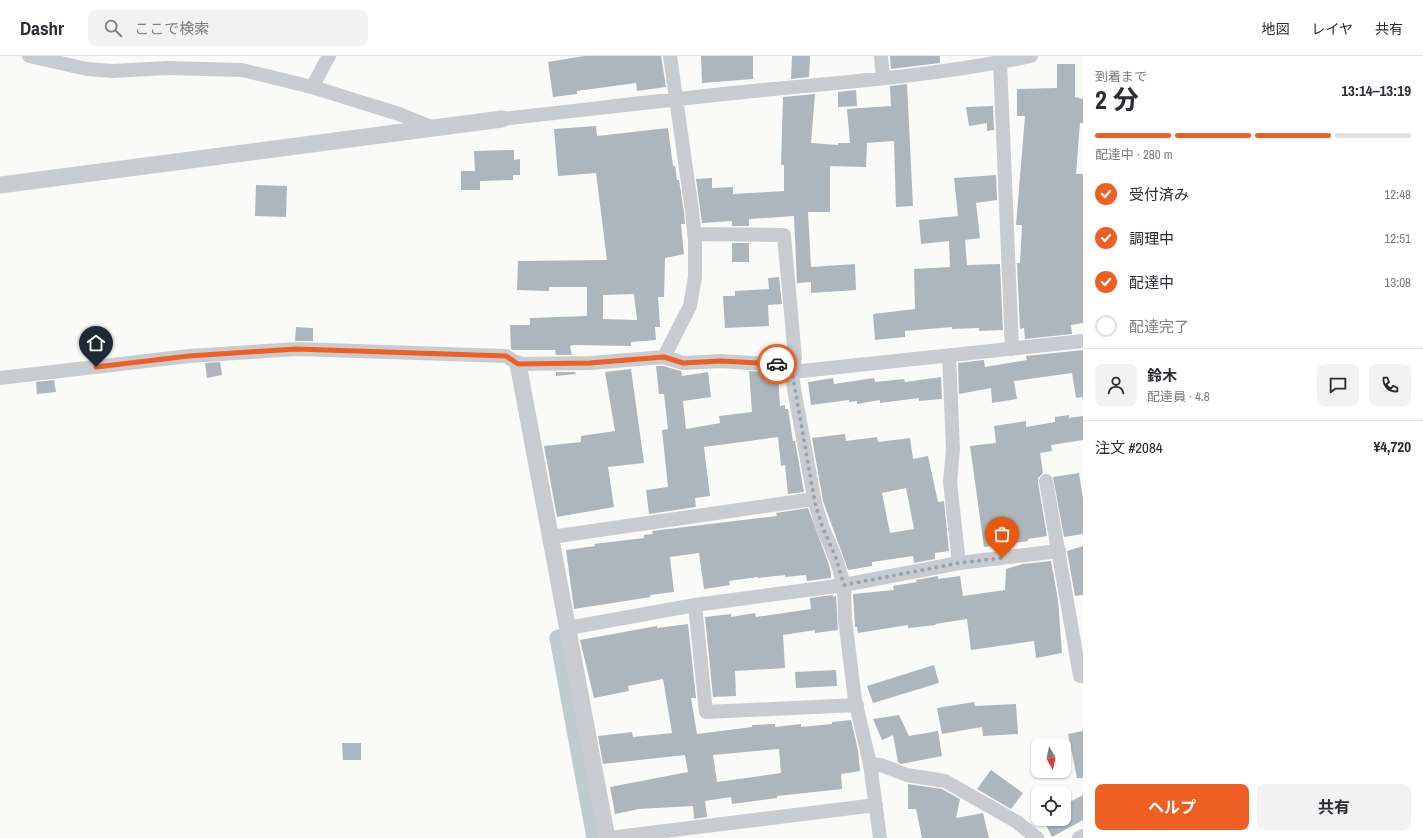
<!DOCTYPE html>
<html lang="ja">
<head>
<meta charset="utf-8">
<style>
	:root { --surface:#fff; --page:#f2f2f3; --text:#2b2b33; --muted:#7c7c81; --line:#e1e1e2; --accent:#ef5e23 }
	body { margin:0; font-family:"Archivo Narrow","Noto Sans JP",sans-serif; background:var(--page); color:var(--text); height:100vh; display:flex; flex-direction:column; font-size:15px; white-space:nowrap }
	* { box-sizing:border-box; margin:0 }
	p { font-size:13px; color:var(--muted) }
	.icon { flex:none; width:22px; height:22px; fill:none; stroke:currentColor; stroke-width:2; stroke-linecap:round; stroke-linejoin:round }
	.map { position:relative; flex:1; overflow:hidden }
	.drawer { display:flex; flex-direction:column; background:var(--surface); width:340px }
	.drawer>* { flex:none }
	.needle { width:26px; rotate:171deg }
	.controls { position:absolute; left:1031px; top:682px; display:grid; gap:8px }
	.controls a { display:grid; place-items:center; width:40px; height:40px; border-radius:8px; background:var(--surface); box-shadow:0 1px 3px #0004; font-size:20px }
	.pin { position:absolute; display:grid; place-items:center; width:34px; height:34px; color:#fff; margin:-41px -17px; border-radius:50% 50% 50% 0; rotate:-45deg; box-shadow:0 0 4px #0007 }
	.pin .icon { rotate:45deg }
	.courier { position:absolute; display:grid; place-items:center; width:40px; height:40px; margin:-20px; border:3px solid #ef5e23; border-radius:50%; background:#fff; color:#222; box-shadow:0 1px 5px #0007 }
	.summary em { font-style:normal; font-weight:700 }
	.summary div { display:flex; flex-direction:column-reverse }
	.summary { display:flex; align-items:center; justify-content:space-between; height:68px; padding:0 12px }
	h1 { font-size:26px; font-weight:700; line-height:30px }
	.bar { display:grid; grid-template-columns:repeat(4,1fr); gap:6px 4px; align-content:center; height:48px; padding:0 12px }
	.bar i { height:5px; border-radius:3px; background:var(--line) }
	.bar .active { background:var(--accent) }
	.bar p { grid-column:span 4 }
	.line { display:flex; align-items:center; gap:10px; padding:0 12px; border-top:1px solid var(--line) }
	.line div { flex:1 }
	.round { display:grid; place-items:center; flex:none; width:42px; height:42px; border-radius:8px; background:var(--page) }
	ol { padding:0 12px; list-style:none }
	li { display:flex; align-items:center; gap:12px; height:44px }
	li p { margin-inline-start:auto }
	li .icon { padding:4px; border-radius:50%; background:var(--accent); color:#fff; stroke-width:4 }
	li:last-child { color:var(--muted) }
	li i { width:22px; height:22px; border:2px solid var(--line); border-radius:50% }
	.action { display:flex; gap:8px; margin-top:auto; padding:8px 12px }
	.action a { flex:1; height:46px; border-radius:8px; background:var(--accent); color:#fff; font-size:16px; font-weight:700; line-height:46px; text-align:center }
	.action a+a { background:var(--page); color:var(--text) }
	header { display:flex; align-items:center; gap:24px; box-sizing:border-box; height:56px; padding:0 20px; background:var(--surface); border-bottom:1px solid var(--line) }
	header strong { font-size:19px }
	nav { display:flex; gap:22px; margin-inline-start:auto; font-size:14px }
	.search { width:280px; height:36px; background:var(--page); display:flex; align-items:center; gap:10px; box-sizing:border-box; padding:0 14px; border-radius:8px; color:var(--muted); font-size:15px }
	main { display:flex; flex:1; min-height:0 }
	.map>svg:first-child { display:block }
</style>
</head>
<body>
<header>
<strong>Dashr</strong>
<div class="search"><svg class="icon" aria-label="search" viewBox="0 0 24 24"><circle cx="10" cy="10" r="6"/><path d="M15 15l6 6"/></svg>ここで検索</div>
<nav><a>地図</a><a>レイヤ</a><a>共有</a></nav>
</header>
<main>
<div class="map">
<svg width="1083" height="782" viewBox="0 0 1083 782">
	<rect width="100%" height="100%" fill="#fafaf8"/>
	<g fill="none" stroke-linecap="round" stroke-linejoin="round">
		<path stroke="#c0cbd0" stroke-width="17" d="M 558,582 L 595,782"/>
	</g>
	<path fill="#aeb6bd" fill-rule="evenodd" d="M 584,0 L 661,0 L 666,31 L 637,35 L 636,27 L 577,35 L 577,38 L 553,41 L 548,6 Z
		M 701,0 L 753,0 L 753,23 L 702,27 Z
		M 792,0 L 810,0 L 809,21 L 791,23 Z
		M 890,0 L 940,0 L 940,7 L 891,13 Z
		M 1057,8 L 1075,8 L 1075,41 L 1083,43 L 1083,67 L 1080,67 L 1076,118 L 1083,118 L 1083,267 L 1071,269 L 1072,278 L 1025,283 L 1024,272 L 1020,273 L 1017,207 L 1020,207 L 1022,169 L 1016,169 L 1025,60 L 1017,60 L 1017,33 L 1057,32 Z
		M 907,28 L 913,150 L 896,151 L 894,85 L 867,87 L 866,111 L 830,110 L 830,156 L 808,156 L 811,211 L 855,208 L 856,234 L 811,237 L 811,226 L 797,227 L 794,160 L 749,163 L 749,170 L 732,170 L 732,165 L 702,167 L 696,123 L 712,122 L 712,132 L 733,131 L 733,138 L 784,135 L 784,109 L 781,109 L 783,41 L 815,38 L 811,87 L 838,89 L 838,87 L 850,87 L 847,53 L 891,50 L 890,30 Z
		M 856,34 L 857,50 L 838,51 L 838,36 Z
		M 993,50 L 994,74 L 987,75 L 987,67 L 969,70 L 966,51 Z
		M 596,70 L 597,80 L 668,72 L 673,110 L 675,110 L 677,124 L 679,124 L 684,156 L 685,168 L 681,168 L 684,198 L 665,202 L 664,241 L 658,241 L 660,271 L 655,271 L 656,284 L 631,286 L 631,290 L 574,289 L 570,290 L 572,299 L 556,299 L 555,294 L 513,294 L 511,293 L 510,269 L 530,269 L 530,262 L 587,260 L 587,231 L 549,231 L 549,235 L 517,234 L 518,205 L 607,204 L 596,117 L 558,120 L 554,73 ZM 634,238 L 637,264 L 603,263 L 603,239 Z
		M 514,94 L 514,104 L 520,103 L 520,119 L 513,119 L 513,124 L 480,125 L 480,134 L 461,134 L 461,115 L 475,115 L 474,95 Z
		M 996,119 L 997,144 L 976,147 L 980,182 L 965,184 L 967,209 L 1000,208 L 1003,274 L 979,275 L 979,272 L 952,273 L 952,271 L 905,275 L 905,281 L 875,284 L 873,258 L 915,253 L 914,213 L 950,211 L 949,185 L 921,188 L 919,164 L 958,160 L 954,122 Z
		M 256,129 L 287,130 L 286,161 L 255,160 Z
		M 732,187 L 749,187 L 749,206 L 732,206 Z
		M 779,221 L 782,248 L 768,249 L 769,270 L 725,272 L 723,240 L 735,240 L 735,235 L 769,233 L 768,222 Z
		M 296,271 L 313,272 L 313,285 L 295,285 Z
		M 1083,294 L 1083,341 L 1076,342 L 1072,317 L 1014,325 L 1017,343 L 992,347 L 991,332 L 959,338 L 958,307 L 984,304 L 985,311 L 1027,304 L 1026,300 Z
		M 220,306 L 222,319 L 207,322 L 205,307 Z
		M 656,310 L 663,310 L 681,315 L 682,320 L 708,316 L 711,341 L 683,345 L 686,373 L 720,367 L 719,360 L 752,356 L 749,315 L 778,317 L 780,350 L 785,349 L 785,353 L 788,353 L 793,385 L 795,385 L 804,436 L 788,438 L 785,409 L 781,410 L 778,381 L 704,391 L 710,440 L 695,442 L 696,451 L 649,458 L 646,434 L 668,431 L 662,374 L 668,373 L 664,338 L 659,338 Z
		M 631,313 L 644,407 L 608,411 L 614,451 L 557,461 L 544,390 L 581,386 L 581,380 L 615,375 L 605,316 Z
		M 556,316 L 575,316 L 576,318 L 556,320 Z
		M 941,321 L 942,343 L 919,345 L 919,342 L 880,347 L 880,344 L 857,348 L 857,345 L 849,346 L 849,344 L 811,349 L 808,326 L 833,322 L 834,328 L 874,322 L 875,326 L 904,323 L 905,326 Z
		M 54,324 L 56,336 L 37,338 L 36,326 Z
		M 1069,359 L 1069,362 L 1083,360 L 1083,384 L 1051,389 L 1052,395 L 1040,397 L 1043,417 L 1038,422 L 1038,426 L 1047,480 L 1028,483 L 1028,485 L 984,491 L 970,390 L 996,387 L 994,370 L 1026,365 L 1026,371 L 1055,366 L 1055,361 Z
		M 845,378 L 846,385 L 877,381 L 878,386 L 910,382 L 913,403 L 928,400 L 938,446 L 944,445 L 949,495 L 935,497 L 935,503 L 914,507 L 913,500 L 872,506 L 872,510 L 848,514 L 823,445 L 812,382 ZM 906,432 L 914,473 L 890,477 L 882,437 Z
		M 1079,417 L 1083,443 L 1083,478 L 1064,481 L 1053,421 Z
		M 808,452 L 828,506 L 831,517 L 831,522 L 807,525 L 806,519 L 785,521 L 785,519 L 758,522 L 758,521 L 729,525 L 730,529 L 704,533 L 699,497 L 670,501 L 674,536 L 650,539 L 651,541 L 574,553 L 566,494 L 595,490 L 594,488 L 644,482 L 644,479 L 653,478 L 652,475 L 777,460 L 776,457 Z
		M 1083,490 L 1083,539 L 1075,540 L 1067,495 Z
		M 1051,505 L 1058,544 L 1062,597 L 1036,602 L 1034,585 L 971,594 L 967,563 L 935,568 L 936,569 L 908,572 L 908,569 L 858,577 L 857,571 L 855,571 L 853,538 L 894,534 L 893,530 L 917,526 L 916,524 L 938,520 L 938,523 L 960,520 L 963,540 L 1005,534 L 1006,513 L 1023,508 Z
		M 833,539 L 833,541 L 836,540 L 838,574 L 815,577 L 815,574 L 783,579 L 785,612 L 735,615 L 736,640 L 713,641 L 705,561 L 731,558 L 731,561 L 755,557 L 756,561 L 811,553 L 810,542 Z
		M 688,568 L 696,642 L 691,642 L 697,678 L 752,671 L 752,669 L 775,668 L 775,671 L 801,668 L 801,671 L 832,668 L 832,666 L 851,664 L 858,694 L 860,715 L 841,718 L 842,733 L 777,740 L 777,742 L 732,748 L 731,741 L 705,745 L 707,761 L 694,763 L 693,750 L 639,753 L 615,758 L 610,731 L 688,716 L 685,699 L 603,708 L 598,680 L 632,676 L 633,681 L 672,677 L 663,623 L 628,630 L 629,635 L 594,642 L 580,584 L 657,570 L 657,572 ZM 779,693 L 781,717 L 717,726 L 713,699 Z
		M 934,609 L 939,627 L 873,647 L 867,630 Z
		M 836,614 L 837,630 L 796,632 L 795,616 Z
		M 974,646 L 975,650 L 1016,648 L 1018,678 L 983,680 L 982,671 L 942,678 L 937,652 Z
		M 899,659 L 909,680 L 938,675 L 942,700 L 901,708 L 898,706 L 893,679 L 882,684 L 873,663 Z
		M 1083,675 L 1083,722 L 1077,722 L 1068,678 Z
		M 342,687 L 361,687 L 361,704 L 343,704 Z
		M 991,714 L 1023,737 L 1011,753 L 977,733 Z
		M 908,728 L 942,733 L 960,743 L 956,762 L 983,757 L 989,782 L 922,782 L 916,753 L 908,753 Z
		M 1083,739 L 1083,764 L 1052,781 L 1045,767 L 1053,763 L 1064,763 L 1064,749 Z"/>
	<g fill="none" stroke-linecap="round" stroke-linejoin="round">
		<path stroke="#c8ccd0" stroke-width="14" d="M 29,0 L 87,13 L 112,15 L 168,12 L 242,14 L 312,31 L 399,58 L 434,72
			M 881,0 L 883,22
			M 1000,6 L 1012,293
			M 312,31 L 329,0
			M 502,63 C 592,53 682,42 773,33 C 859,25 946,18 1031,0
			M 694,178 L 784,179 L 795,302 L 792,316 L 794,333 L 815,447 L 822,470 L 836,503 L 844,529 L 845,563 L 855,644 L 870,708 L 880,782
			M 949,299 L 953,393 L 950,426 L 959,507
			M 664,301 L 690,250 L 695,221 L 695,183 L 692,155 L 670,0
			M 0,322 L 189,300 L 297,293 L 506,300 L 518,308 L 590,307 L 664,301 L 683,307 L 721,305 L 781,309 L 792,316 L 1083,285
			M 1046,425 L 1080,620 L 1083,620
			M 551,481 L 814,443
			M 695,549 L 706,656 L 857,649
			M 568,572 L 695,549 L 844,529 L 959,507 L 1059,495
			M 870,708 L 881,709 L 907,719 L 945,725 L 1017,766 L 1037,782
			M 609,782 L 876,749
			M 1079,782 L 1083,780"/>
		<path stroke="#c8ccd0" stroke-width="17" d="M 0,129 L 502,63
			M 518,308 L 607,782"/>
	</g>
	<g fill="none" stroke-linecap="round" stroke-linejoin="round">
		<path stroke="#98a3ad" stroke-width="4" stroke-dasharray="0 7.2" d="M 777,308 L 792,316 L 815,447 L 822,470 L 836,502 L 844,529 L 959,507 L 1002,502"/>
		<path stroke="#ef5e23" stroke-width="5" d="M 96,311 L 189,300 L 296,293 L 506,300 L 518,308 L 590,307 L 664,301 L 683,307 L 721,305 L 777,308"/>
	</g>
</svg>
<div class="controls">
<a><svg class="needle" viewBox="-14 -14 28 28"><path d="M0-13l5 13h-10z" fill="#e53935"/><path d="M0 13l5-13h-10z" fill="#7c7c81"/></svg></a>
<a><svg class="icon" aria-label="locate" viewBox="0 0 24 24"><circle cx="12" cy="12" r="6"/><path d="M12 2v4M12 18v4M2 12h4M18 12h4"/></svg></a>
</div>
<div class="pin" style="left:1002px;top:502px;background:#ea580c"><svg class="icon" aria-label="bag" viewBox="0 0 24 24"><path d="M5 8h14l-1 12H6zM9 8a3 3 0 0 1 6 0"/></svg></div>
<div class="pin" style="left:96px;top:311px;background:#1f2937"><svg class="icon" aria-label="home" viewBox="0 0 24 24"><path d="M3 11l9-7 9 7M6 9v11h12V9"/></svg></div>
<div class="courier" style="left:777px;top:308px"><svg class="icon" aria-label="car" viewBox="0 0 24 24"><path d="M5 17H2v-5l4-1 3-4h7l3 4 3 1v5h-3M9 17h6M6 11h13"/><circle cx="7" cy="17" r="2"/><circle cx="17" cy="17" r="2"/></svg></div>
</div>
<section class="drawer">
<div class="summary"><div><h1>2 分</h1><p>到着まで</p></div><em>13:14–13:19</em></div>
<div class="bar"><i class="active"></i><i class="active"></i><i class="active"></i><i></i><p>配達中 · 280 m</p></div>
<ol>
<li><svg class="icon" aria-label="check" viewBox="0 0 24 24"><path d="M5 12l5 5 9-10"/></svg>受付済み<p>12:48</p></li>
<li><svg class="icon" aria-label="check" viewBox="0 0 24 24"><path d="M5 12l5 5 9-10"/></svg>調理中<p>12:51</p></li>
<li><svg class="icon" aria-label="check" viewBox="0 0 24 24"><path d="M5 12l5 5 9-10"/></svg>配達中<p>13:08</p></li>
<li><i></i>配達完了</li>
</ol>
<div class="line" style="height:72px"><a class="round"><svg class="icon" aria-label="person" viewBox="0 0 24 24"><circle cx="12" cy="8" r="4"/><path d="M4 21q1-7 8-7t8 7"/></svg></a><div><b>鈴木</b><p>配達員 · 4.8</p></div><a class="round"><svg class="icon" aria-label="chat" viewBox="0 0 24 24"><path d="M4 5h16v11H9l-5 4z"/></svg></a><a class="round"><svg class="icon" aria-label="phone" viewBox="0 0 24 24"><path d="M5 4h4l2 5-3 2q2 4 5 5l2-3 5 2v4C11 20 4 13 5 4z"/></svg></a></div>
<div class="line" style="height:52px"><div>注文 #2084</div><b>¥4,720</b></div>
<div class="action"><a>ヘルプ</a><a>共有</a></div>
</section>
</main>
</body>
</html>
